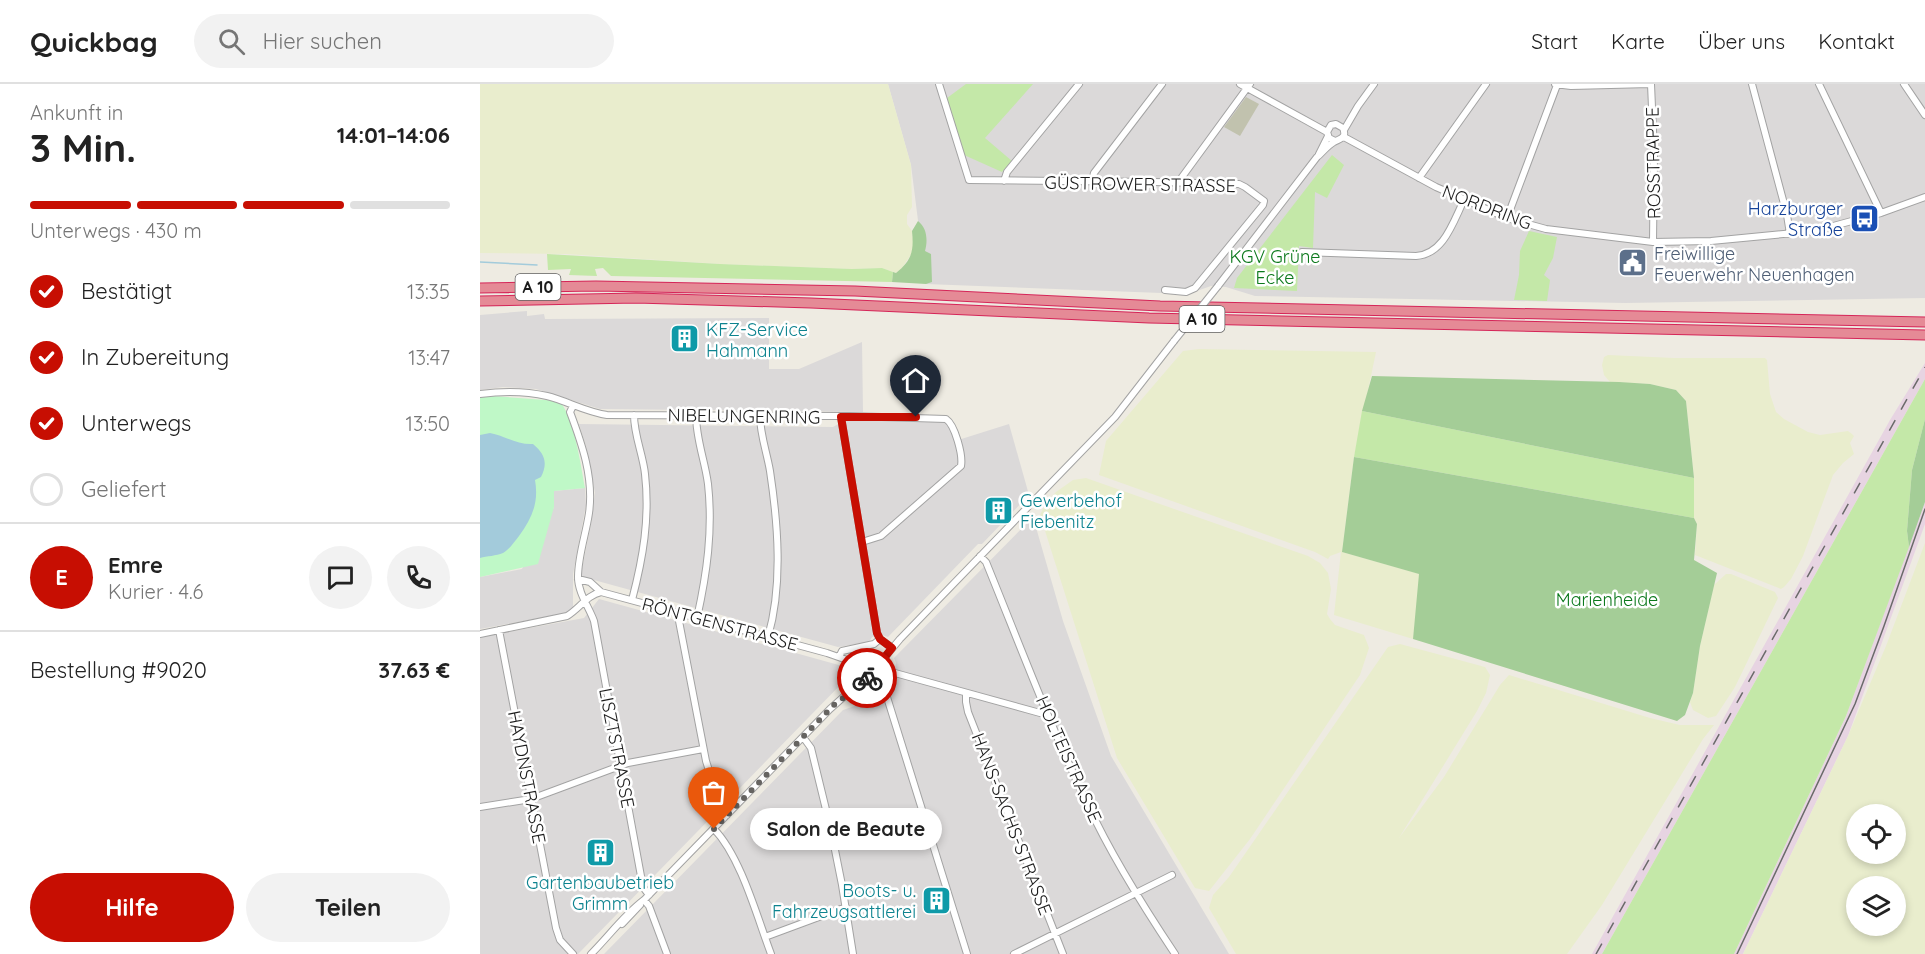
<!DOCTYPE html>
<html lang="de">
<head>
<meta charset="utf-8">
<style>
	:root { --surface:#fff; --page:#f2f2f2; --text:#222; --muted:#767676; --line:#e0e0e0; --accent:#c70e02 }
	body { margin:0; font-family:Quicksand,sans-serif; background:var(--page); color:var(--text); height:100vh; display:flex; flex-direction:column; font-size:22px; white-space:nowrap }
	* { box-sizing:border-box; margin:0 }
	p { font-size:20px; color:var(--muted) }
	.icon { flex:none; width:33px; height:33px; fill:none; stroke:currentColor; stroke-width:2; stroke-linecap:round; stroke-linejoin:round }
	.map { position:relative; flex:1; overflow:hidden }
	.details { display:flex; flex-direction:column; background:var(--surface); width:480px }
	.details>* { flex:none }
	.fabs { position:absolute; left:1366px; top:720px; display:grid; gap:12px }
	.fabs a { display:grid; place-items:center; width:60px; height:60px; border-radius:50%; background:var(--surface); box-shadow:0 3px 9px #0003; font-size:30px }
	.pin { position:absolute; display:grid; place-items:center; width:51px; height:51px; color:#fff; margin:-62px -26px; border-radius:50% 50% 50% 0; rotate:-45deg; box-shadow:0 0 6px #0007 }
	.pin .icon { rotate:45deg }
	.courier { position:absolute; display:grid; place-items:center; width:60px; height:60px; margin:-30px; border:4px solid #c70e02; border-radius:50%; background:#fff; color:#222; box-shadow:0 2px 8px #0007 }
	.bubble { position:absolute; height:42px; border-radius:21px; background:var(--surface); box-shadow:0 3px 9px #0003; font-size:20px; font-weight:700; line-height:42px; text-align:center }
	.headline em { font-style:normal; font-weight:700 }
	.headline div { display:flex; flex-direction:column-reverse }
	.headline { display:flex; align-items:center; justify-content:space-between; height:102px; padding:0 30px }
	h1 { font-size:39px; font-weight:700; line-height:45px }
	.bar { display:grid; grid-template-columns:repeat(4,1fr); gap:9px 6px; align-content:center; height:72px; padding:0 30px }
	.bar i { height:8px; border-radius:4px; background:var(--line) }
	.bar .selected { background:var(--accent) }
	.bar p { grid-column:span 4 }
	.line { display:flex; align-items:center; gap:15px; padding:0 30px; border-top:2px solid var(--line) }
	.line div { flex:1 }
	.round { display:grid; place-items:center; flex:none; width:63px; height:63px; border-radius:32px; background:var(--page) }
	ol { padding:0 30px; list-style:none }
	li { display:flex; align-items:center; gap:18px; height:66px }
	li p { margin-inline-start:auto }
	li .icon { padding:6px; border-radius:50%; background:var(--accent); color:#fff; stroke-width:4 }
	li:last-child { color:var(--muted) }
	li i { width:33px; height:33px; border:3px solid var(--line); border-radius:50% }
	.primary-button { display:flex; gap:12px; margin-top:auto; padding:12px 30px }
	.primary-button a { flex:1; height:69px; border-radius:36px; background:var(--accent); color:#fff; font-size:24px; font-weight:700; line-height:69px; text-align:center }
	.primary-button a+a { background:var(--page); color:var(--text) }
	header { display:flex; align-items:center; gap:36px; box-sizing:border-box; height:84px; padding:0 30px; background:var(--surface); border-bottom:2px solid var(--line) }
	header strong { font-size:28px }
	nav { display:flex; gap:33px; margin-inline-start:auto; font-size:21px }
	.search { width:420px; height:54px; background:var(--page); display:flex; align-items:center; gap:15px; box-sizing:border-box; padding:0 21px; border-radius:33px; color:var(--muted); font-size:22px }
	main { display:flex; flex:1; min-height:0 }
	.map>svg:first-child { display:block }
</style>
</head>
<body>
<header>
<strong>Quickbag</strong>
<div class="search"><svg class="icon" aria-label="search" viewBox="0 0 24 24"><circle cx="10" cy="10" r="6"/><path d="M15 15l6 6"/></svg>Hier suchen</div>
<nav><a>Start</a><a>Karte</a><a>Über uns</a><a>Kontakt</a></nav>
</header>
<main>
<section class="details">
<div class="headline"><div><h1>3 Min.</h1><p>Ankunft in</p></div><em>14:01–14:06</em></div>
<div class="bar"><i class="selected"></i><i class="selected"></i><i class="selected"></i><i></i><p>Unterwegs · 430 m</p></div>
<ol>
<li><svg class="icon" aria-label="check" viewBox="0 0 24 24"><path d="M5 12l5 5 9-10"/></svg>Bestätigt<p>13:35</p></li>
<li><svg class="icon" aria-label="check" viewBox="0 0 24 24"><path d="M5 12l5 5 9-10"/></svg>In Zubereitung<p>13:47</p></li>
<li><svg class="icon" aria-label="check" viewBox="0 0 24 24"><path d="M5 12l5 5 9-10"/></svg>Unterwegs<p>13:50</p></li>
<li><i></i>Geliefert</li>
</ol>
<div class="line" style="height:108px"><b class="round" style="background:var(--accent);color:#fff">E</b><div><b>Emre</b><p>Kurier · 4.6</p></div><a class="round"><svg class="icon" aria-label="chat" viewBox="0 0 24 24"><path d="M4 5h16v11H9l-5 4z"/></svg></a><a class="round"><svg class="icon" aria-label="phone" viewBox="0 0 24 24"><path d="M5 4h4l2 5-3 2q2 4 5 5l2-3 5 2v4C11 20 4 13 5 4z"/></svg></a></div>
<div class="line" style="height:78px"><div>Bestellung #9020</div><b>37.63 €</b></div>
<div class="primary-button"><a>Hilfe</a><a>Teilen</a></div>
</section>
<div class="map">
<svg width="1445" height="870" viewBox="0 0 1445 870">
	<rect width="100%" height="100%" fill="#eeebe2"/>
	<path fill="#dbd9d9" d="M 408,0 L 1445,0 L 1445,214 L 1145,219 L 775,212 L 746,203 L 731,202 L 708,210 L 446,200 L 431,81 Z
		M 47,227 L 47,232 L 64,230 L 65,235 L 289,234 L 289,285 L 319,285 L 382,258 L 383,328 L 120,325 L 56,305 L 23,303 L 0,306 L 0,231 Z
		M 367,335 L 465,336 L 469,339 L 475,357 L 529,340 L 549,411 L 502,460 L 498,460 L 408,553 L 402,551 L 392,553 L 389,558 L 358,563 L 103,493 L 101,490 L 111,440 L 115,409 L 106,362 L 99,340 L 353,343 Z
		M 105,404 L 106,421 L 93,490 L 93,524 L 90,527 L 76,531 L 0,545 L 0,493 L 42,485 L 74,423 L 74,407 Z
		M 553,433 L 583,537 L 631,672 L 749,870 L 124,870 L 363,626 L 410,610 L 407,600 L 414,593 L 416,579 L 414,574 Z
		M 119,515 L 366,583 L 368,593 L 98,870 L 0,870 L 0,553 L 104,534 Z"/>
	<path fill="#e7d4e2" d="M 1445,279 L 1445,295 L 1122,870 L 1112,870 L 1410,336 Z
		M 1445,418 L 1445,440 L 1368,652 L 1263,870 L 1254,870 L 1366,632 Z"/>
	<path fill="#c1c2ae" d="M 766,13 L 779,20 L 760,52 L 744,43 Z"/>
	<path fill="#e9edcd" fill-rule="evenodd" d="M 0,0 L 408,0 L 431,81 L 432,123 L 427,131 L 427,140 L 432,147 L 434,166 L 422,184 L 416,189 L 402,184 L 372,185 L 240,180 L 86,170 L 0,169 Z
		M 719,265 L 896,268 L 874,373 L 862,468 L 940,490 L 933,555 L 854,531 L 861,468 L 850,472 L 848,475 L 835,468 L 619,391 L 626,357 L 703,267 Z
		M 1128,271 L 1194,274 L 1285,274 L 1287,276 L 1290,310 L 1296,328 L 1304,335 L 1328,348 L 1340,351 L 1368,347 L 1372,350 L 1374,352 L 1370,359 L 1374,370 L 1363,379 L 1353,391 L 1323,472 L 1311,495 L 1304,503 L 1301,505 L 1215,471 L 1217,440 L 1214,434 L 1214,394 L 1206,317 L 1196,306 L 1170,300 L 1130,298 L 1124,291 L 1122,281 L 1124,273 Z
		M 606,394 L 828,472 L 840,479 L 848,489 L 851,505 L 847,530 L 850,535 L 855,541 L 884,551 L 889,564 L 880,591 L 770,755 L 729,807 L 715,804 L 637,674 L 560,431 L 566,419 L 576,408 L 593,396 Z
		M 1445,459 L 1445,870 L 1263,870 L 1368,652 L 1406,562 ZM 1377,730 L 1416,730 L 1416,770 L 1377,770 ZM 1377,802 L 1416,802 L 1416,842 L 1377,842 Z
		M 1246,490 L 1251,490 L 1295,508 L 1298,514 L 1255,603 L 1236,632 L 1228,634 L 1213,626 L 1210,618 L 1213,609 L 1220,562 L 1234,501 Z
		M 920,560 L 1005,583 L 1010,591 L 1006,609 L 997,627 L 919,754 L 964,693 L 1020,601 L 1029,591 L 1170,634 L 1200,641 L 1234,641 L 1223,655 L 1122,821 L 1087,870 L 756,870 L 729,824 L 733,811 L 749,793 L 908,563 Z"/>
	<path fill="#c4e8a8" d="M 486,0 L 553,0 L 505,54 L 532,77 L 522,88 L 484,71 L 467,14 Z
		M 852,71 L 864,81 L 847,114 L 835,108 L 833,164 L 819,162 L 817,207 L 754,204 L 757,194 Z
		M 1049,147 L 1077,153 L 1073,174 L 1064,191 L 1070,196 L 1067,217 L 1034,216 L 1039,191 L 1040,167 Z
		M 67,170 L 240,180 L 372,185 L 402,184 L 413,188 L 412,198 L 131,192 L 123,184 L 115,185 L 117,192 L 89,191 L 91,185 L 68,186 Z
		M 1445,295 L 1445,335 L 1432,386 L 1427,447 L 1429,463 L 1366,632 L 1254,870 L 1122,870 Z
		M 882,327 L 1214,394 L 1214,434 L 874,373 Z"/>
	<path fill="#a4cd97" d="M 438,137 C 447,144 448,156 445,167 L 451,170 L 452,198 L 446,200 L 412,198 L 413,188 L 416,189 C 432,176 434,167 432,147 Z
		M 892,292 L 1139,298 L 1170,300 L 1196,306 L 1206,317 L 1214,394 L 882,327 Z
		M 1445,335 L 1445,418 L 1429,463 L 1427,447 L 1432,386 Z
		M 874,373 L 1214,434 L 1217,440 L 1214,476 L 1237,489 L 1220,562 L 1213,609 L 1205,631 L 1197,637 L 933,555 L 939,490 L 862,468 Z"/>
	<path fill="#bff8c7" d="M 13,312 L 79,317 C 94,331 101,383 105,404 L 74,407 L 74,423 L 58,480 L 0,493 L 0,313 Z"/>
	<path fill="#a3cbdb" d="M 10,349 C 25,352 38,361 53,360 C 65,370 68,379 61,393 L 55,396 C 59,419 52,434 39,452 C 34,458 30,465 23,469 C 16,472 7,472 0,474 L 0,351 Z"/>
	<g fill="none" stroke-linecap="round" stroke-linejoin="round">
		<path stroke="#a3cbdb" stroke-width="1.5" d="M 0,178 L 57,181"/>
		<defs>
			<path id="minor" d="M 459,0 L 489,96 L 674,98 L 759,100 L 765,103 L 784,117 L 783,121 L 715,204 L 706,208 L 685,206
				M 760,0 L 847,48
				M 1075,0 L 1091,2 L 1170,0
				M 1171,0 L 1174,70 L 1173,158
				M 1272,0 L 1307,131 L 1310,150
				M 1339,0 L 1401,129
				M 1424,0 L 1445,31
				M 864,46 L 878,22 L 894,0
				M 864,53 L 956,103 L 1027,134 L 1066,145 L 1173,158 L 1231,157 L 1335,147 L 1401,129 L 1445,113
				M 839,70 L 848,52
				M 939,94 L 1006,0
				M 524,97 L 527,88 L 599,0
				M 612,97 L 614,89 L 682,0
				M 702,98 L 702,93 L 770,0
				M 1027,134 L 1077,1
				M 822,168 L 936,172 C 964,170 973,138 984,116
				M 738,202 L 837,73 C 842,69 848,61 854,58 C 861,54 867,54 863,44 L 856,40 L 851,41 L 847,48 L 849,54 L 855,57
				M 0,310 C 22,307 46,307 67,312 C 87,317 106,328 127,331 L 369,332 L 466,335 C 475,341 483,371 481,382 L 401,452 L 382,458
				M 93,322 L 90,328 C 102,360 114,394 109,429 C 106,450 98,472 98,493 C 98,509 109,523 114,537 L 163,803 L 169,811
				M 216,331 C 216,355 225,377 228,400 C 233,446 227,489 217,534
				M 280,332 C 280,350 287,369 290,387 C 298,440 303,501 288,553
				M 361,333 L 397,549 L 400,555 L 412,564
				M 500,472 L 506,478 C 539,559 570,642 608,721 C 632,773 663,822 695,870
				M 98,495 L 110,498 L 121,508
				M 152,516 C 163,474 170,434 165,390 C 163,371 154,351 154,331
				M 201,530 L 199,537 L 226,677 L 232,696 L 237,720 L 247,731
				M 19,546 L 76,844 L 80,856 L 93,870
				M 0,550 L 87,532 C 99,525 107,511 121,508 L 347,569 L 387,583
				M 359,573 L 362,567 L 394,560 L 400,555
				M386 589a10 10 0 1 1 20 0a10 10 0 1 1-20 0Z
				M 400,579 L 420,555 L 635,333 L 694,257
				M 406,590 L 415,589 L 560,629 L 567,627
				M 400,598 L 406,610 L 487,870
				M 373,608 L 391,598
				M 486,609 L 486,618 L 488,628 L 583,870
				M 323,653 L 331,664 L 351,746 L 362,801 L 373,870
				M 0,723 L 51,715 L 148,679 L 223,665
				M 234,745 C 261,773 277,833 291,870
				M 164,816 L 169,822 L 187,870
				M 142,840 L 160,821
				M 285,853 L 366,823
				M 111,870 C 129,852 144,831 164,816 L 350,625 L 386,593
				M 534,870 L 692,791"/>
			<path id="highway" d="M 0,204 L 116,202 L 375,207 L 680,222 L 1445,238
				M 0,217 L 156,214 L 331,219 L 669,234 L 1445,251"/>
		</defs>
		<use href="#minor" stroke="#a3a3a3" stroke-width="8"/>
		<use href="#highway" stroke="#d52558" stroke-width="11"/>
		<use href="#minor" stroke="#fff" stroke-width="6"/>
		<use href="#highway" stroke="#e58a96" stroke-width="9"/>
		<path stroke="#6a6a6a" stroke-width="1.5" d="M 1257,870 L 1375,620 L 1404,542 L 1445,425"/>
		<path stroke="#6a6a6a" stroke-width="1.5" stroke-dasharray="12 12" stroke-linecap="butt" d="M 1116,870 L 1445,283"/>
		<defs>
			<path id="minor-bridge" d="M 694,257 L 738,202"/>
		</defs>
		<use href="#minor-bridge" stroke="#a3a3a3" stroke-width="8" stroke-linecap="butt"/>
		<use href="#minor-bridge" stroke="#fff" stroke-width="6"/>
	</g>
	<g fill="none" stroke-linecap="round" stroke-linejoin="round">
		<path stroke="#666461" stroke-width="6" stroke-dasharray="0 10.8" d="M 234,745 L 354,621 L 367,611 L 390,598 L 387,594"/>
		<path stroke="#c70e02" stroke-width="8" d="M 387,594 C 383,584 390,577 400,579 L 412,564 L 400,555 L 397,549 L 361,333 L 436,333"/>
	</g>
	<defs>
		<symbol id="bus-square" viewBox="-11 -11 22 22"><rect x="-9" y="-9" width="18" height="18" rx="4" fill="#1a4fb4" stroke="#fff"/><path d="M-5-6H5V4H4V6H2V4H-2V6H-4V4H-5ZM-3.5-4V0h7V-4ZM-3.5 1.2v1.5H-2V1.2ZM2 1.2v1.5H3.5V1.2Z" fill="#fff"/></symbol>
		<symbol id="civic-square" viewBox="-11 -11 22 22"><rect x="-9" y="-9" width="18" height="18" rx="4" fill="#5c6f8a" stroke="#fff"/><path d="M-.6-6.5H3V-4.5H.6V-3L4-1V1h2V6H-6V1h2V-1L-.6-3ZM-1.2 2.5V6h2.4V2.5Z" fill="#fff"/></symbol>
		<symbol id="building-square" viewBox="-11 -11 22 22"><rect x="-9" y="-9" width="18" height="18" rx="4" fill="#0f9aa8" stroke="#fff"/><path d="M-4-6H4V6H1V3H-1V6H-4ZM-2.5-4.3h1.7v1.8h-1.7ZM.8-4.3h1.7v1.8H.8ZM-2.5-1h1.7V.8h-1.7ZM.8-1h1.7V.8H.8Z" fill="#fff"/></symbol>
	</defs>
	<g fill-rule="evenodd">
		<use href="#bus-square" x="1368" y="118" width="33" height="33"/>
		<use href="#civic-square" x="1136" y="162" width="33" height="33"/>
		<use href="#building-square" x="188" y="238" width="33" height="33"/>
		<use href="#building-square" x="502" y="410" width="33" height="33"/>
		<use href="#building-square" x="104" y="752" width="33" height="33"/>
		<use href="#building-square" x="440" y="800" width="33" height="33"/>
	</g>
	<g text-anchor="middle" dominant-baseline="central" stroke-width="5" stroke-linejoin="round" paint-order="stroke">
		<g fill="#fff" stroke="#606060" stroke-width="1.5">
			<rect x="35.5" y="190" width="45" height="26" rx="4.5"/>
			<rect x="699.5" y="222" width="45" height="26" rx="4.5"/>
		</g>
		<g font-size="16" font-weight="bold" fill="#1c1c1c">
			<text x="58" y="203">A 10</text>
			<text x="722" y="235">A 10</text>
		</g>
		<g font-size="18" fill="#1c1c1c" stroke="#fff">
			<text transform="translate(1173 79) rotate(-91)">ROSSTRAPPE</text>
			<text transform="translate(660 100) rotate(1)">GÜSTROWER STRASSE</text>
			<text transform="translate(1007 123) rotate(21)">NORDRING</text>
			<text transform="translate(264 332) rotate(1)">NIBELUNGENRING</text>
			<text transform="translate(240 540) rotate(15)">RÖNTGENSTRASSE</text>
			<text transform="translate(137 664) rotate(79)">LISZTSTRASSE</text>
			<text transform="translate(589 675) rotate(66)">HOLTEISTRASSE</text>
			<text transform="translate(47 693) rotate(79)">HAYDNSTRASSE</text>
			<text transform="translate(532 740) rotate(69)">HANS-SACHS-STRASSE</text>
		</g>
		<g font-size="18" fill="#164399" stroke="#fff" text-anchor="end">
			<text x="1363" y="124">Harzburger<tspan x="1363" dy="21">Straße</tspan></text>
		</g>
		<g font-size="18" fill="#4e5e75" stroke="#fff" text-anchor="start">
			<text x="1174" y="169">Freiwillige<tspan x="1174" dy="21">Feuerwehr Neuenhagen</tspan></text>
		</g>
		<g font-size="18" fill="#0c791c" stroke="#fff">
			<text x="795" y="172">KGV Grüne<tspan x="795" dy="21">Ecke</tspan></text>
			<text x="1127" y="515">Marienheide</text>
		</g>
		<g font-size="18" fill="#0d838f" stroke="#fff" text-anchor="start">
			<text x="226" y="245">KFZ-Service<tspan x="226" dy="21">Hahmann</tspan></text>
			<text x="540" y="416">Gewerbehof<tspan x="540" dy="21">Fiebenitz</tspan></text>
			<text x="120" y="798" text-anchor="middle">Gartenbaubetrieb<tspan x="120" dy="21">Grimm</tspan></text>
			<text x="436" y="806" text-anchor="end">Boots- u.<tspan x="436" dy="21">Fahrzeugsattlerei</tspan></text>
		</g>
	</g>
</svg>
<div class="fabs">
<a><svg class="icon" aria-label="locate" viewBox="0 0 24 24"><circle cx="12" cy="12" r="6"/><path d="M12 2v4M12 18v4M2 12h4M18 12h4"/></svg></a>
<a><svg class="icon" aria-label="layers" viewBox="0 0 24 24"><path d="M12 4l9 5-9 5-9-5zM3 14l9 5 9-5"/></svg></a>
</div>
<div class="pin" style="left:234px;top:745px;background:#ea580c"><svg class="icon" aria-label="bag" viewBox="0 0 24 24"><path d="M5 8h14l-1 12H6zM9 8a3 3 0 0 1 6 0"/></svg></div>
<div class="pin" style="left:436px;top:333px;background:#1f2937"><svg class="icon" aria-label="home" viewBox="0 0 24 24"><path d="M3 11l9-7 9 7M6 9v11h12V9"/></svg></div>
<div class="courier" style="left:387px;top:594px"><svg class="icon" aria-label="bike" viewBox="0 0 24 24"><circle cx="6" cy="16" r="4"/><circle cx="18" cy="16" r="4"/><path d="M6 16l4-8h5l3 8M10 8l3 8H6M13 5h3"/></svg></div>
<div class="bubble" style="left:270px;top:724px;width:192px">Salon de Beaute</div>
</div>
</main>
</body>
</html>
